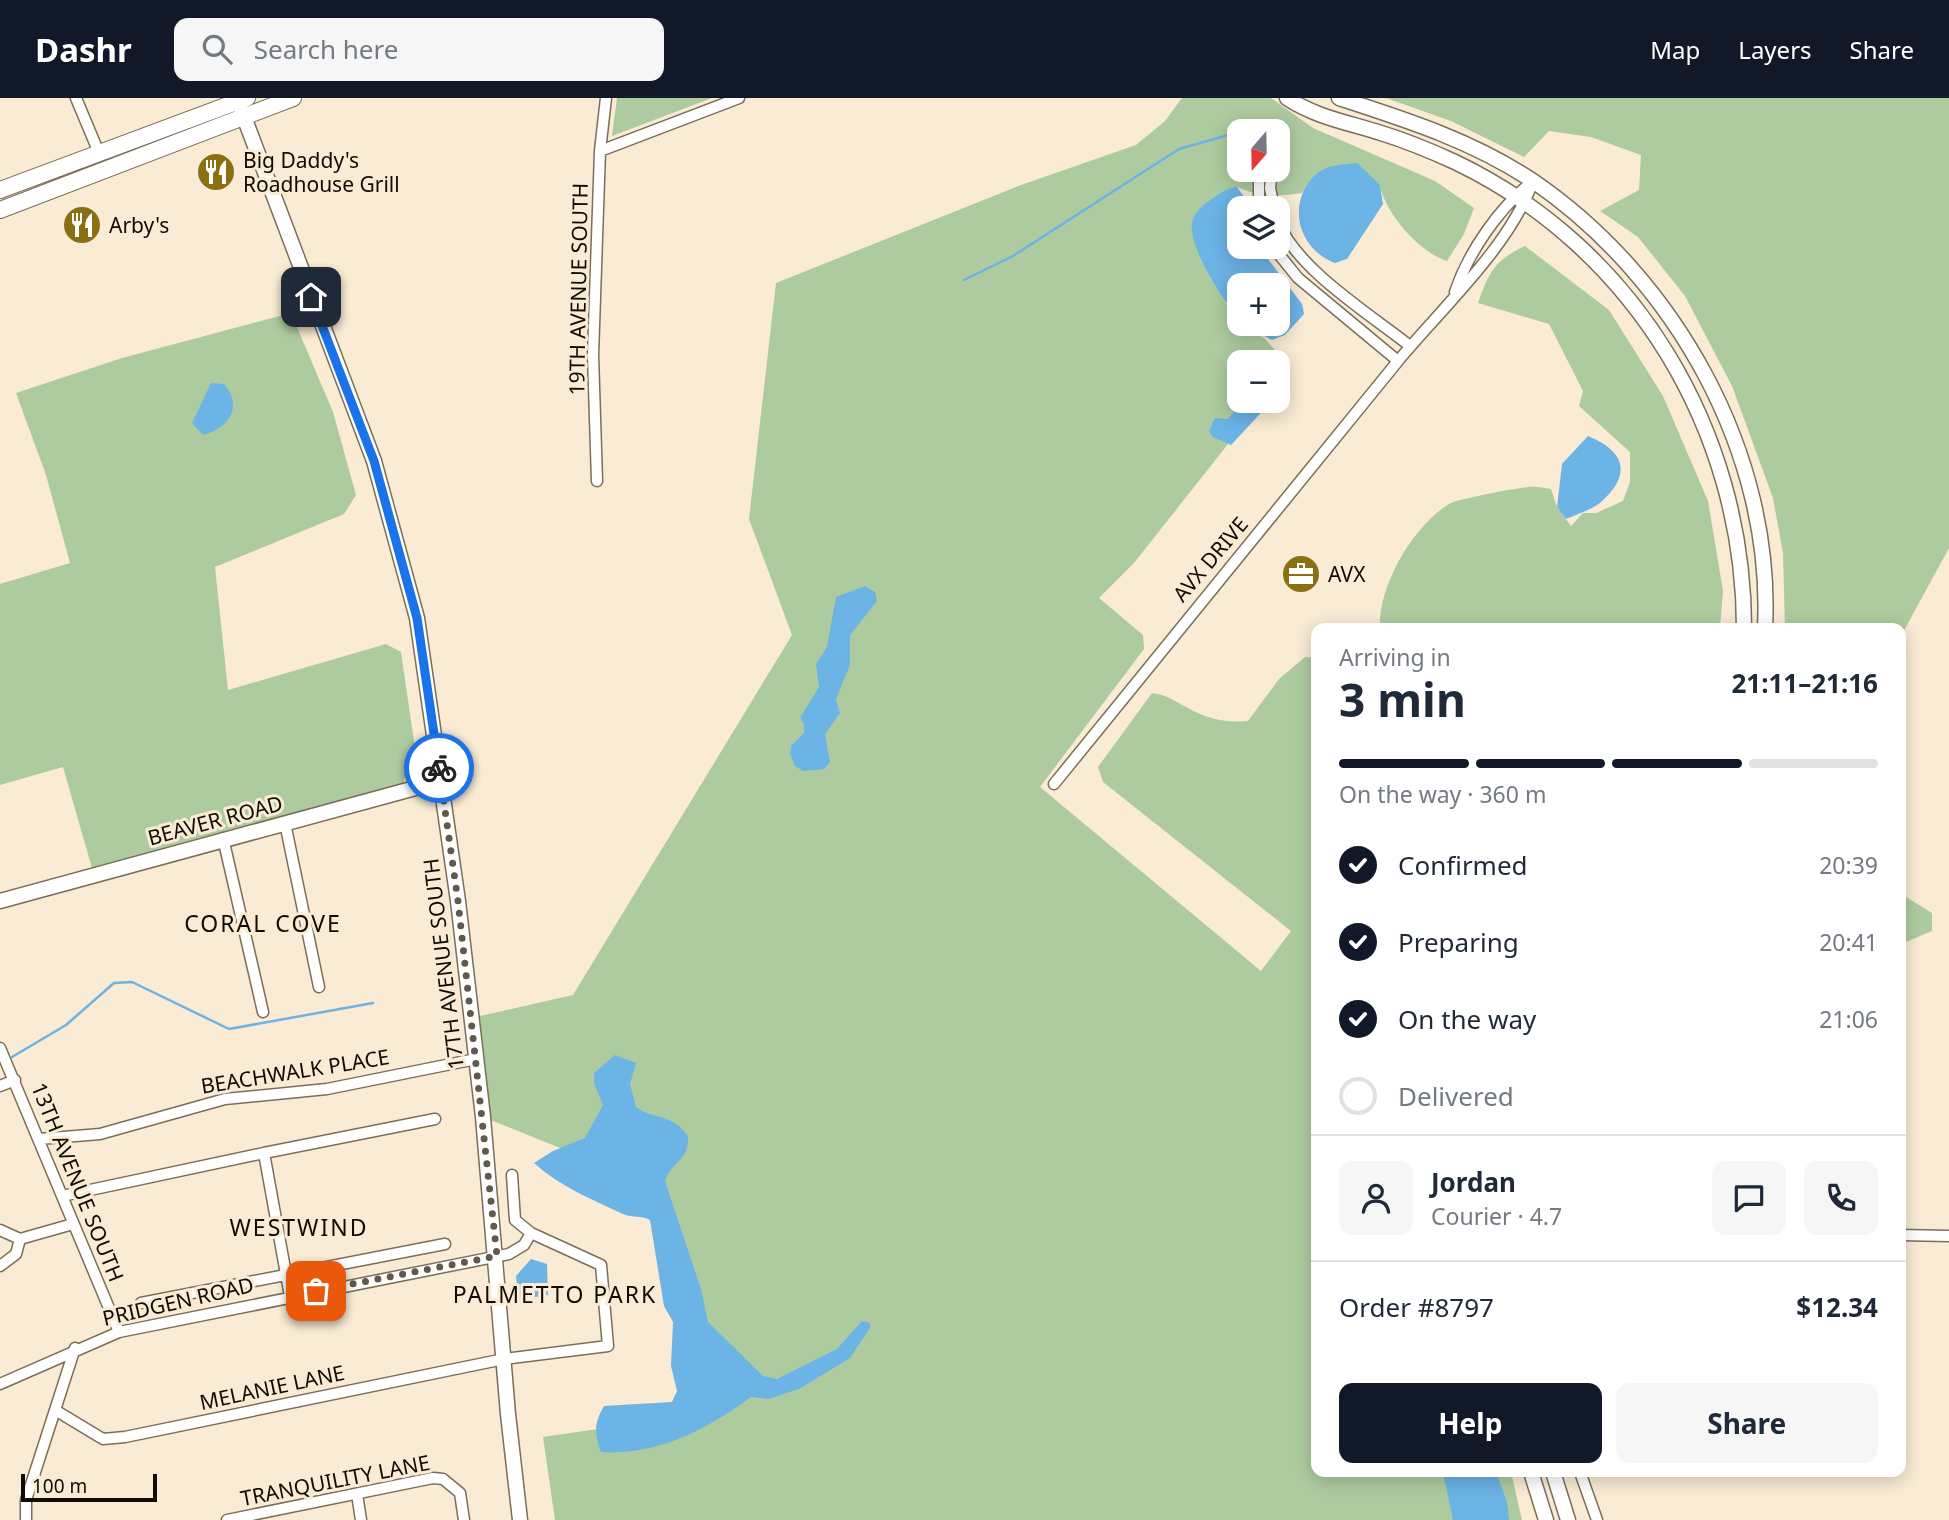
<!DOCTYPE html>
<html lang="en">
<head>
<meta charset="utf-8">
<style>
	:root { --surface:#fff; --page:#f6f6f7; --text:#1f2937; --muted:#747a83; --line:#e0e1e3; --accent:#111827 }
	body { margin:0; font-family:"Noto Sans",sans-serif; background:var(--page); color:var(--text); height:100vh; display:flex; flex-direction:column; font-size:26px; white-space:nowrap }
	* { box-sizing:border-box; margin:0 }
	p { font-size:23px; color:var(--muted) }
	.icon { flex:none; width:38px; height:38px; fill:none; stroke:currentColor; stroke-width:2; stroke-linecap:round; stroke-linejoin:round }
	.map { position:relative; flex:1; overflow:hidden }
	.side { position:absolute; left:1311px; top:525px; width:595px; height:854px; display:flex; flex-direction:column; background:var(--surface); border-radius:14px; box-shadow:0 4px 18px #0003 }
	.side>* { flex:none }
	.needle { width:46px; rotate:200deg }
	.tools { position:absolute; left:1227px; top:21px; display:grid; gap:14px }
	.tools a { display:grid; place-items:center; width:63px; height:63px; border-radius:14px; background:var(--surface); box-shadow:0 4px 18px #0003; font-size:35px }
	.scale { position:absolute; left:21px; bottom:18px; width:136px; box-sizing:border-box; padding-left:7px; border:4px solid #100b04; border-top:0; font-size:19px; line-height:24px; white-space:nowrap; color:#100b04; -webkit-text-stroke:5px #f9ebd4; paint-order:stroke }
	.pin { position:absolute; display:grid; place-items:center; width:60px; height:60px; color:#fff; margin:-30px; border-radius:14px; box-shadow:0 4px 10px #0006 }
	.courier { position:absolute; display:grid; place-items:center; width:70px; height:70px; margin:-35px; border:5px solid #1a73e8; border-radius:50%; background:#fff; color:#222; box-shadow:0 2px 9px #0007 }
	.summary em { font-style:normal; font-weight:700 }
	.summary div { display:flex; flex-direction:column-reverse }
	.summary { display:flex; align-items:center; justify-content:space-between; height:119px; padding:0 28px }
	h1 { font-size:46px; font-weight:700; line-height:52px }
	.bar { display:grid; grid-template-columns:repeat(4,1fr); gap:10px 7px; align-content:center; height:84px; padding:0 28px }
	.bar i { height:9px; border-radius:5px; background:var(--line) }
	.bar .current { background:var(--accent) }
	.bar p { grid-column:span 4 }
	.line { display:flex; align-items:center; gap:18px; padding:0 28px; border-top:2px solid var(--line) }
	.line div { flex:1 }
	.round { display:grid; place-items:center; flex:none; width:74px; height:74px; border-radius:14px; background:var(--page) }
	ol { padding:0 28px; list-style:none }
	li { display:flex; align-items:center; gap:21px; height:77px }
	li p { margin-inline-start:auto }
	li .icon { padding:7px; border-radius:50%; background:var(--accent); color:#fff; stroke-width:4 }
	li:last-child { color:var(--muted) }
	li i { width:38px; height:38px; border:4px solid var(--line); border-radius:50% }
	.cta { display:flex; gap:14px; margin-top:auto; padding:14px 28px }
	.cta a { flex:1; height:80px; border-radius:14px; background:var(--accent); color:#fff; font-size:28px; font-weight:700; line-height:80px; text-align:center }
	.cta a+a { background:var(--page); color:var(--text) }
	header { display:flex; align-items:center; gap:42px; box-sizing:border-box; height:98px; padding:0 35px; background:var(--accent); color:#fff }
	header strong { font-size:33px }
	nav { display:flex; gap:38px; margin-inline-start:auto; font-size:24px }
	.search { width:490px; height:63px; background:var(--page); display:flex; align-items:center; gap:18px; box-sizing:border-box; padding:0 24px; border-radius:14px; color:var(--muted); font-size:26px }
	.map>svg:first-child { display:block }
</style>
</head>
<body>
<header>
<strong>Dashr</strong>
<div class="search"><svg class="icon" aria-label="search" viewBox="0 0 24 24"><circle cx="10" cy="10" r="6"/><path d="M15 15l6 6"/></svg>Search here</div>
<nav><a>Map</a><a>Layers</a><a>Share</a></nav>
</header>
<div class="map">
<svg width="1949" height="1422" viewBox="0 0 1949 1422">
	<rect width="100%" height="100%" fill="#f9ebd4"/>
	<path fill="#aecb9f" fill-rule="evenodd" d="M 617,0 L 712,0 L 612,38 Z
		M 1182,0 L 1271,0 L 1313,30 L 1435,83 L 1474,110 L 1464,136 L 1447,163 C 1419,154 1385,115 1380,87 L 1317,75 L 1302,95 C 1277,99 1260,99 1237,89 L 1225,204 L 1239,226 L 1264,240 L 1290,268 L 1278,283 L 1278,264 L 1239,264 L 1239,303 L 1262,303 L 1134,465 L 1099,500 L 1143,537 L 1144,551 L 1040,689 L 1261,873 L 1291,833 L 1103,684 L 1098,669 L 1152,595 C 1168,597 1174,603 1188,610 C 1207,621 1227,625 1248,623 L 1279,581 L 1305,559 L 1316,560 L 1316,1374 L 1511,1374 L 1522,1422 L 555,1422 L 543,1339 L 700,1316 L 662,1091 L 483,1019 L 471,920 L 573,897 L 792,537 L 749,421 L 776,185 L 1021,87 L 1136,47 L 1165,23 ZM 1239,33 L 1278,33 L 1278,72 L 1239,72 Z
		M 1386,0 L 1949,0 L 1949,450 L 1901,538 L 1900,530 L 1785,530 L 1783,455 L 1773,400 L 1732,288 L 1685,198 L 1638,139 L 1600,113 L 1639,92 L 1641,57 L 1591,39 L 1549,33 L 1524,59 L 1451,23 Z
		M 1525,148 L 1609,212 L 1663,298 L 1708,403 L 1723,493 L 1720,530 L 1380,530 C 1378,488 1413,428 1449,406 C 1457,401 1517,390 1529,389 C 1536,388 1544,390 1551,391 L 1557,409 L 1571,428 L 1583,415 L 1596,415 L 1623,403 L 1630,384 L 1630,354 L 1579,308 L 1583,293 L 1549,226 L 1478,205 C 1489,174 1495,162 1525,148 Z
		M 291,215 L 333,314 L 356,397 L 344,416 L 215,469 L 228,592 L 386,546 L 401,554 L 417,664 L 405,679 L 400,694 L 94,777 L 63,669 L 0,687 L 0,486 L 70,465 L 46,377 L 16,295 L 122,260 Z
		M 1901,796 L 1932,815 L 1932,833 L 1901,846 Z"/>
	<path fill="#6cb3e6" d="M 1357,65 L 1380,87 L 1383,106 L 1347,161 L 1335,165 C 1298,151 1286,106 1315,77 C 1326,67 1343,66 1357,65 Z
		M 1237,89 L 1245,100 L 1247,110 L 1239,110 L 1239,149 L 1259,149 L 1302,206 L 1304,216 L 1285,237 L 1272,242 L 1242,226 L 1278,226 L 1278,187 L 1239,187 L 1239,222 C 1224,203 1188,149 1192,125 C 1194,114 1203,107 1213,100 C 1221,95 1227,90 1237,89 Z
		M 211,285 L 224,286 C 243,308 230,330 203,337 L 192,325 Z
		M 1243,303 L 1272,303 L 1231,347 L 1213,339 L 1209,333 L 1215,320 L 1228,321 Z
		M 1588,338 C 1624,353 1633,375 1601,404 C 1592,412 1577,416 1566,421 L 1557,409 L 1562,366 Z
		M 865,488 L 875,494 L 877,503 L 850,537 L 850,567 L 836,601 L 840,615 L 825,636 L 830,664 L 824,671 L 803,673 L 795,668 L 790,656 L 791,648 L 804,635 L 804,626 L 800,620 L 819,589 L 816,566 L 827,549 L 836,499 Z
		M 615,957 L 636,965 L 630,986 L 636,1009 C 656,1023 670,1014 688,1038 C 689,1064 672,1062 665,1083 L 701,1191 L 708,1224 L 763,1278 L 777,1281 L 837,1251 L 862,1223 L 870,1225 L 870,1230 L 850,1260 L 801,1290 L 769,1301 L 751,1299 C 708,1331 656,1358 601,1354 C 594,1335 594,1325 604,1308 L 672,1304 L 677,1293 L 671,1268 L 673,1224 L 664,1208 L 650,1122 C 641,1117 632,1120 623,1116 C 593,1102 559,1088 534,1065 L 553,1053 L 585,1040 L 603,1007 L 594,985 L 594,975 Z
		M 531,1161 L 547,1166 L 548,1197 L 523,1201 L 518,1198 L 516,1178 Z
		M 1443,1374 L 1496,1374 L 1507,1404 L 1509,1422 L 1453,1422 Z"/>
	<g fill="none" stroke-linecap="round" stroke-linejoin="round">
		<path stroke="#6cb3e6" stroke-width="2.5" d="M 1242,33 L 1286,25
			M 964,182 L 1013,158 L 1179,51 L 1239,34
			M 12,959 L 66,927 L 114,885 L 132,884 L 229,931 L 373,905"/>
		<defs>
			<path id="street" d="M 76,0 L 99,55
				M 600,53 L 739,0
				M 1272,72 L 1270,90 L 1274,110
				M 1259,110 L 1259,72
				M 1278,123 C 1295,170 1371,217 1410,248
				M 1273,149 L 1298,180 L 1398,263
				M 1455,194 C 1469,153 1499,110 1533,83
				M 597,383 L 593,257 L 600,53 L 606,0
				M 1054,686 L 1398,263 C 1442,210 1510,148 1533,83
				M 285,725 L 319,889
				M 223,740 L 263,914
				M 0,950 L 119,1234
				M 0,988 L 15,982
				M 39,1041 L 100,1036 L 225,1001 L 327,991 L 476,961
				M 264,1055 L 435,1021
				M 62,1098 L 264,1055 L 290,1198
				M 0,1132 L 20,1141 L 73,1126
				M 1900,1137 L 1949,1138
				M 0,1168 L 16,1156 L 20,1141
				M 141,1205 L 445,1146
				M 0,1286 L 119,1234 L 509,1156 L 524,1147 L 531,1135
				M 55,1312 L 103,1341 L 125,1339 L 504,1261 L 608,1248 L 601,1167 L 531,1135 L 515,1122 L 512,1077
				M 1580,1374 L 1597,1422
				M 357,1396 L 361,1422
				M 26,1422 L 26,1402 L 75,1250
				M 227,1422 L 433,1380 L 443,1381 L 460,1395 L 464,1422"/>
			<path id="secondary" d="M 1287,0 C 1315,19 1350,25 1381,35 C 1407,43 1431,53 1455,64 C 1635,150 1744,333 1744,530
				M 1339,0 C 1407,22 1473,43 1533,83 C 1675,180 1774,356 1765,530
				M 241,11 L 374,363 L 417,520 L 458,803 L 483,1019 L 508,1316 L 520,1422
				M 0,803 L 441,683
				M 1531,1374 L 1546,1422
				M 1553,1374 L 1568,1422"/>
			<path id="primary" d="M 0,92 L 247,0
				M 0,112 L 293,0"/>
		</defs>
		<use href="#street" stroke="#7b6e5a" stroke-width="13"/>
		<use href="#secondary" stroke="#7b6e5a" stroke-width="17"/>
		<use href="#primary" stroke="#7b6e5a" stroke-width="18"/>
		<use href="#street" stroke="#fff" stroke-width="10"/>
		<use href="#secondary" stroke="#fff" stroke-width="14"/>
		<use href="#primary" stroke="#fff" stroke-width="16"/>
	</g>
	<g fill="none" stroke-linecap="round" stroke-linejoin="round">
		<path stroke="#62594d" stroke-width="7" stroke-dasharray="0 12.6" d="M 316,1193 L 497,1158 L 458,803 L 439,670"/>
		<path stroke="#1a73e8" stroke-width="9" d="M 311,199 L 374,363 L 417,520 L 439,670"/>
	</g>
	<defs>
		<symbol id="restaurant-disc" viewBox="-11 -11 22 22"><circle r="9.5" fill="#8b7013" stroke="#f9ebd4"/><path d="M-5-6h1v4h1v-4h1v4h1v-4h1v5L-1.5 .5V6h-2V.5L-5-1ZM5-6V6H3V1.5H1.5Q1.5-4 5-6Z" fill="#fff"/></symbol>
		<symbol id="office-disc" viewBox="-11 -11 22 22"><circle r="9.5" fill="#8b7013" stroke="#f9ebd4"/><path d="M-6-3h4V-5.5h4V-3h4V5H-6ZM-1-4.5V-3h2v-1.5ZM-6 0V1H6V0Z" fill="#fff"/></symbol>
	</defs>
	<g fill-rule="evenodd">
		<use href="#restaurant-disc" x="194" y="52" width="44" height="44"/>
		<use href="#restaurant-disc" x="60" y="105" width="44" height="44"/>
		<use href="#office-disc" x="1279" y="454" width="44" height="44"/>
	</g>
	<g text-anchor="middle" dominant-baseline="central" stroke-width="6" stroke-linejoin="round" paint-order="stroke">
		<g font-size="21" fill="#100b04" stroke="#f9ebd4" text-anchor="start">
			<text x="243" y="62">Big Daddy's<tspan x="243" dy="24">Roadhouse Grill</tspan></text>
			<text x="109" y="127">Arby's</text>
			<text x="1328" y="476">AVX</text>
		</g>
		<g font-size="21" fill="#100b04" stroke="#f9ebd4">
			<text transform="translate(578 191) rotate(-89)">19TH AVENUE SOUTH</text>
			<text transform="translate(1210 461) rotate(-50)">AVX DRIVE</text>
			<text transform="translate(215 722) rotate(-15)">BEAVER ROAD</text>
			<text transform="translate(443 866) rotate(-97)">17TH AVENUE SOUTH</text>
			<text transform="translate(295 973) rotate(-9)">BEACHWALK PLACE</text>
			<text transform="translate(78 1084) rotate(68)">13TH AVENUE SOUTH</text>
			<text transform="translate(178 1203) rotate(-13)">PRIDGEN ROAD</text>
			<text transform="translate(272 1289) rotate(-12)">MELANIE LANE</text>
			<text transform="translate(335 1382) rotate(-11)">TRANQUILITY LANE</text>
		</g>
		<g font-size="23" letter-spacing="2" fill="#100b04" stroke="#f9ebd4">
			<text x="263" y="825">CORAL COVE</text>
			<text x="299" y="1129">WESTWIND</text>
			<text x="555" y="1196">PALMETTO PARK</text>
		</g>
	</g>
</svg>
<div class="tools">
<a><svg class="needle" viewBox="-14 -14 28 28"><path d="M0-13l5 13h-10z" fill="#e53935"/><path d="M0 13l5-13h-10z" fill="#747a83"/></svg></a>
<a><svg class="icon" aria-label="layers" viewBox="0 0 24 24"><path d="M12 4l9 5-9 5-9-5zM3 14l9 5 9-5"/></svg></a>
<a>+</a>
<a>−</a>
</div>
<div class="scale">100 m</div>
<div class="pin" style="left:316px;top:1193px;background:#ea580c"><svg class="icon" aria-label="bag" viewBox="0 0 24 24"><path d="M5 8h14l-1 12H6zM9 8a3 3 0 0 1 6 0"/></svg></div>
<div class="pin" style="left:311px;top:199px;background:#1f2937"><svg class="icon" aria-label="home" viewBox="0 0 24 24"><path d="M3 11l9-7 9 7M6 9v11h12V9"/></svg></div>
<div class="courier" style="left:439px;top:670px"><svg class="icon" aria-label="bike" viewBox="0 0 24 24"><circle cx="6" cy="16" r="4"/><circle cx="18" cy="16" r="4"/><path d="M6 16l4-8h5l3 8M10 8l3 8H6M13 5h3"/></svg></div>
<section class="side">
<div class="summary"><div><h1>3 min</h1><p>Arriving in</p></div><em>21:11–21:16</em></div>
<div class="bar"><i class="current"></i><i class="current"></i><i class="current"></i><i></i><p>On the way · 360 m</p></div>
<ol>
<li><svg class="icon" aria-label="check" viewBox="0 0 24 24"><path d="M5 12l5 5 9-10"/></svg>Confirmed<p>20:39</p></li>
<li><svg class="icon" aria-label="check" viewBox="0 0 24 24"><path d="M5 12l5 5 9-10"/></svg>Preparing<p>20:41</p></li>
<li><svg class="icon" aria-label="check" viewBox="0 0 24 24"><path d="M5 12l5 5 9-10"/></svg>On the way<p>21:06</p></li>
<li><i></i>Delivered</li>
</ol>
<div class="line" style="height:126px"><a class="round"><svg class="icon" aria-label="person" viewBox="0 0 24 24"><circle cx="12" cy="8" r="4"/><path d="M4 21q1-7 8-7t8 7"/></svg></a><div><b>Jordan</b><p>Courier · 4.7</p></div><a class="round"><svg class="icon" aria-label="chat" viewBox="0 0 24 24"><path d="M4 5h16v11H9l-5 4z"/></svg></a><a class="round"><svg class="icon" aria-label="phone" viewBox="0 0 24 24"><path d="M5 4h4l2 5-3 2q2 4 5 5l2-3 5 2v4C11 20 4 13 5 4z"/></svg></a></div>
<div class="line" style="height:91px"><div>Order #8797</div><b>$12.34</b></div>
<div class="cta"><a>Help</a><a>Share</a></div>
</section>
</div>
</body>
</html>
